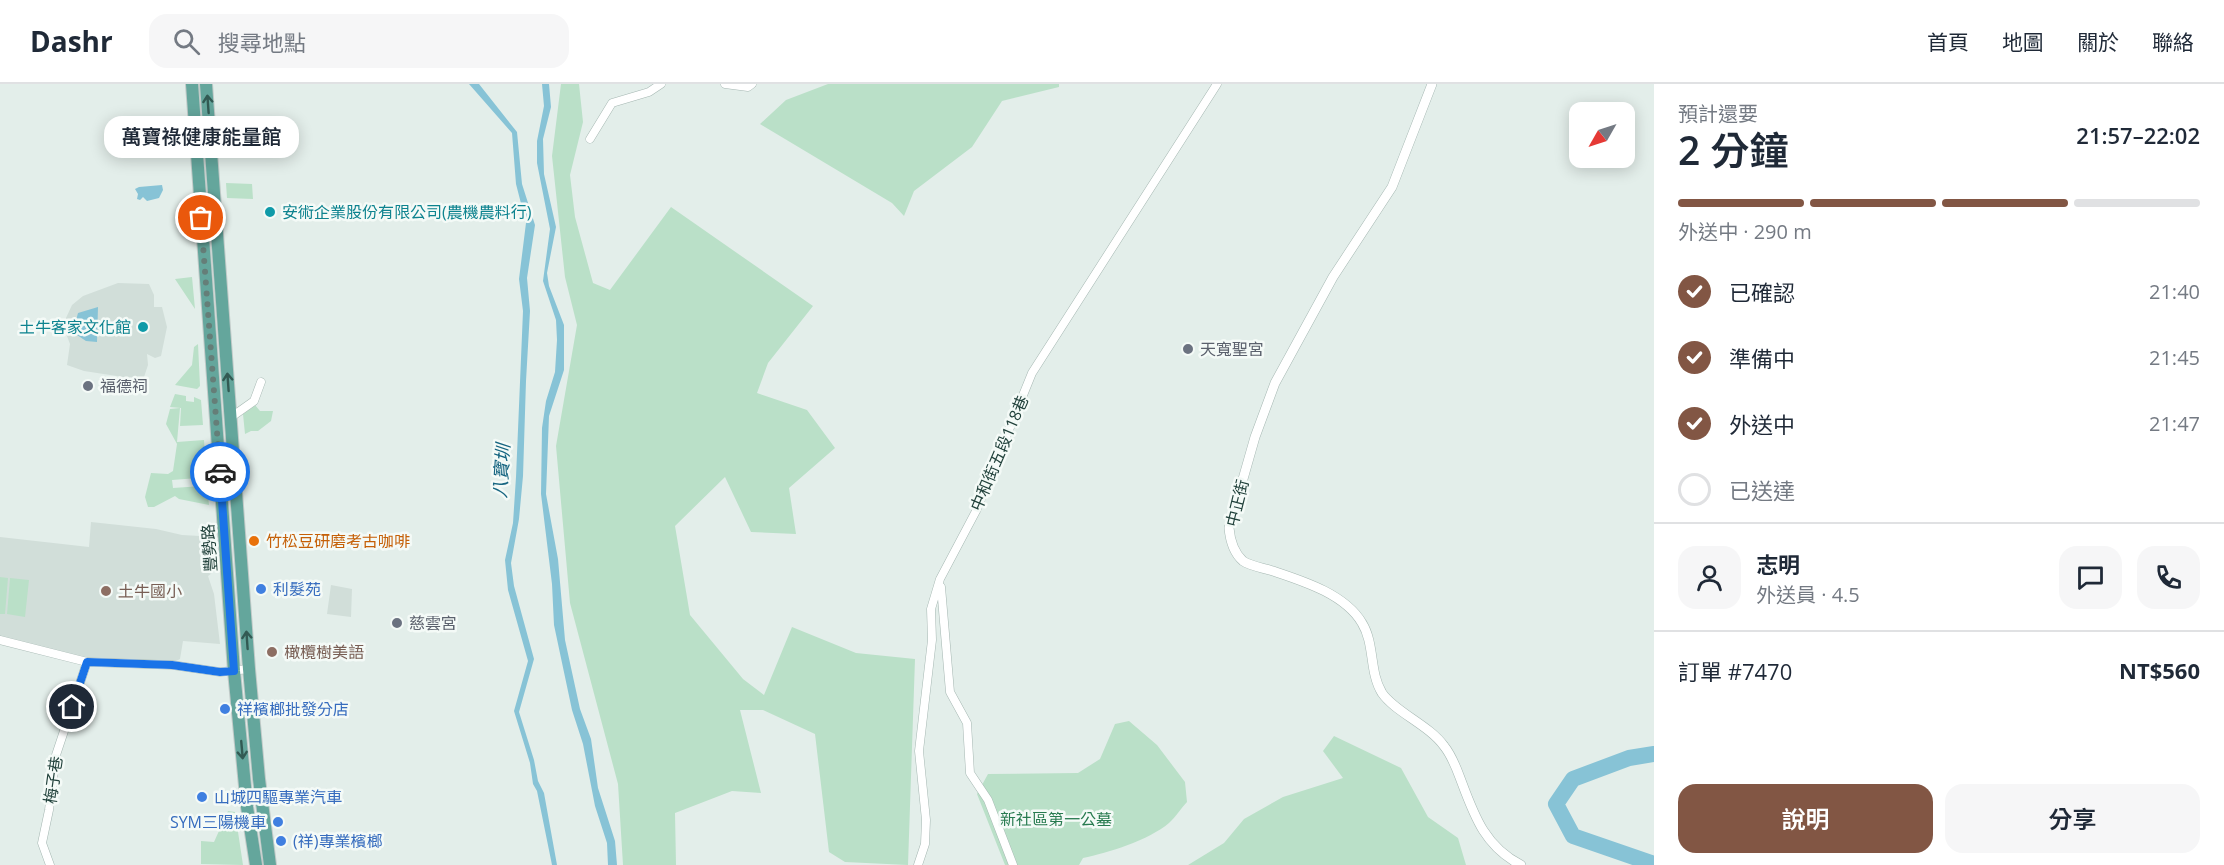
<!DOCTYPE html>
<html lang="zh-TW">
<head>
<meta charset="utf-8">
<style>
	:root { --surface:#fff; --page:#f6f6f7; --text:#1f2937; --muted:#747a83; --line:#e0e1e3; --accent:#825644 }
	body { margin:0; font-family:"Open Sans","Noto Sans TC",sans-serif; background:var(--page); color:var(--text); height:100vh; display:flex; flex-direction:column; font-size:22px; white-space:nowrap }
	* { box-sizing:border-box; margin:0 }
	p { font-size:20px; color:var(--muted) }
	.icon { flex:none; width:33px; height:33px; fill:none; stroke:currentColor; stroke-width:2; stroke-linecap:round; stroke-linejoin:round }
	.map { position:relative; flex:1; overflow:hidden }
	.panel { display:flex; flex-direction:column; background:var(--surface); width:570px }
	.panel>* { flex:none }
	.needle { width:39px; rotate:231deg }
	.controls { position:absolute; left:1569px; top:18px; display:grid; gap:12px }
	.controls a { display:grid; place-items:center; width:66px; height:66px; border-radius:12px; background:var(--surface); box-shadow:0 3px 15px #0003; font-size:30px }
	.pin { position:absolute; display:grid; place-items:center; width:51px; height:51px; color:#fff; margin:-26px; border:3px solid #fff; border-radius:50%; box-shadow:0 2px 6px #0007 }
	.courier { position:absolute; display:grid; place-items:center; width:60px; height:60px; margin:-30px; border:4px solid #1a73e8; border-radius:50%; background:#fff; color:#222; box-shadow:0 2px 8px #0007 }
	.bubble { position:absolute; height:42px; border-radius:18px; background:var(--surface); box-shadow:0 3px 15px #0003; font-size:20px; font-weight:600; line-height:42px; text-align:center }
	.summary em { font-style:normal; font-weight:600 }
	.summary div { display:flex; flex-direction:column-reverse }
	.summary { display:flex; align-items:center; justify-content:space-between; height:102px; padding:0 24px }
	h1 { font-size:39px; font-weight:600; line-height:45px }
	.bar { display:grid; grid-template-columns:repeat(4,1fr); gap:9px 6px; align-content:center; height:72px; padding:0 24px }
	.bar i { height:8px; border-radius:4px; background:var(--line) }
	.bar .selected { background:var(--accent) }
	.bar p { grid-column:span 4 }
	.line { display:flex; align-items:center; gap:15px; padding:0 24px; border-top:2px solid var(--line) }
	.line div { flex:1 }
	.round { display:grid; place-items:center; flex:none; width:63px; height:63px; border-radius:18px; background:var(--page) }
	ol { padding:0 24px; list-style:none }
	li { display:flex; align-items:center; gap:18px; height:66px }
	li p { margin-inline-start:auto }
	li .icon { padding:6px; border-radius:50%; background:var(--accent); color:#fff; stroke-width:4 }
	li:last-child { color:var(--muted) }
	li i { width:33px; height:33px; border:3px solid var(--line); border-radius:50% }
	.cta { display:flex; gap:12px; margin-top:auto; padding:12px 24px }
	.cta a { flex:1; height:69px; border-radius:18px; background:var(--accent); color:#fff; font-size:24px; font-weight:600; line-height:69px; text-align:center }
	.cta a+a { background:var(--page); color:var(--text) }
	header { display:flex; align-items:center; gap:36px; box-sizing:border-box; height:84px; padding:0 30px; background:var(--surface); border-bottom:2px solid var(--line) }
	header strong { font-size:28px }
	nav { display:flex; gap:33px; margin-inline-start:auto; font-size:21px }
	.search { width:420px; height:54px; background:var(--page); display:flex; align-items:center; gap:15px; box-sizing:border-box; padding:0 21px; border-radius:18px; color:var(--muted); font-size:22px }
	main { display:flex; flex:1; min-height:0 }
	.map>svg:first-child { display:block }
</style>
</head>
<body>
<header>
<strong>Dashr</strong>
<div class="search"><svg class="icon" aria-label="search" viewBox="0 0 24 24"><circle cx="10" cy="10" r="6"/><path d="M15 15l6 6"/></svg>搜尋地點</div>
<nav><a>首頁</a><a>地圖</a><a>關於</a><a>聯絡</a></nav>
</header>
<main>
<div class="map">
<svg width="1654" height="781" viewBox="0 0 1654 781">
	<rect width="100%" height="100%" fill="#e3eeea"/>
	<path fill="#d1ded9" d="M 118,199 L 149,200 L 154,211 L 154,223 L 162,223 L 167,243 L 161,272 L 155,274 L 147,270 L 148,281 L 143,296 L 84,287 L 67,281 L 70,260 L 65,247 L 66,234 L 72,221 L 83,212 Z
		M 91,438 L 156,445 L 182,451 L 200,452 L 200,455 L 205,454 L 213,462 L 215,487 L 208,492 L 214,510 L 220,560 L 183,557 L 180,575 L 176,577 L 148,577 L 87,574 L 0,555 L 0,453 L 89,463 Z
		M 331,501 L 352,505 L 351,533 L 327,530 Z"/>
	<path fill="#bae0c8" d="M 561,0 L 579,0 L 583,38 L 570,91 L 575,133 L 593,199 L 610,206 L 671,123 L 813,222 L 768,279 L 757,309 L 807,326 L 835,364 L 789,404 L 796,450 L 751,448 L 725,393 L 675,442 L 690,531 L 743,595 L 764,611 L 792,543 L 856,569 L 915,575 L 908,781 L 845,778 L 829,768 L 815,650 L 763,626 L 740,626 L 761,709 L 732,707 L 675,729 L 676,781 L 623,781 L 618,700 L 570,519 L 556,362 L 577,241 L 565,193 L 552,72 Z
		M 828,0 L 1059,0 L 1059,3 L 1002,17 L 972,63 L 914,107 L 904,132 L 892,119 L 760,40 L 786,16 Z
		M 226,99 L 252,100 L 253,115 L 227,114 Z
		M 192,193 L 195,225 L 175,195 Z
		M 198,260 L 200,302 L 197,305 L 175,301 L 192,281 L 194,263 Z
		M 175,310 L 186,312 L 186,317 L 194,318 L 194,313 L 201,316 L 203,341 L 180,342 L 181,324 L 170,323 Z
		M 255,321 L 260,327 L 273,327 L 271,337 L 258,347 L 251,347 L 245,350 L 243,330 Z
		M 180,324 L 177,358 L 204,356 L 206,388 L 199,388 L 198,394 L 172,396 L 173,404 L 202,402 L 202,412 L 208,411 L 209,421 L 179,415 L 175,412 L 154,423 L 148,423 L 145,413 L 151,389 L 168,390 L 173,387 L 177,360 L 166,340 L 170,325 Z
		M 0,493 L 8,494 L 5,530 L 0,530 Z
		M 10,494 L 29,496 L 25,533 L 7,530 Z
		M 1129,637 L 1157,661 L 1185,698 L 1187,718 C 1181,724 1176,733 1169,739 C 1149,756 1108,769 1083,774 L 1079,781 L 1005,781 L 977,710 L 988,690 L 1078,689 L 1100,675 L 1115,640 Z
		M 1334,652 L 1401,684 L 1428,733 L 1458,754 L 1466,781 L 1188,781 L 1224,759 L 1244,735 L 1283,713 L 1343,694 L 1323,667 Z
		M 228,727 L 235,728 L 243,781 L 201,780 L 201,757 L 214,758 Z"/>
	<path fill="#87c3d6" d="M 469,0 L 479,0 L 517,48 L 522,100 L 535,141 L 527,194 L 530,227 L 526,297 L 523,392 L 519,435 L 511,479 L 514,502 L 534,575 L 519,628 L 534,676 L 538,697 L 544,709 L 557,781 L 552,781 L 537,707 L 533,700 L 530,679 L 514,627 L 528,577 L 508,506 L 505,476 L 513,439 L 516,393 L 523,227 L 519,195 L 526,139 L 516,100 L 512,49 Z
		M 542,0 L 549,0 L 551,23 L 543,55 L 544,90 L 556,143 L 547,189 L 549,202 L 564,241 L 564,286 L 549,332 L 546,410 L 558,475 L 565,556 L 580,625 L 591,655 L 598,704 L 615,757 L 617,781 L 608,781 L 607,759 L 595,722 L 583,660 L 572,626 L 554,541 L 552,500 L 541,410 L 542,344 L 546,317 L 555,288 L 557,256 L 556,236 L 543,197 L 550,145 L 537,79 L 537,57 L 544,22 Z
		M 162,101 L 163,106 L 159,114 L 147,117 L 143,113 L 140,116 L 137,115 L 138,110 L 135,105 L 139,103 Z
		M 98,223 L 97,258 L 86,257 L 77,251 L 75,240 L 78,229 Z"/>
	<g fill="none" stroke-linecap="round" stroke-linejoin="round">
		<path stroke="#87c3d6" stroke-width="16" d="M 1654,670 L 1629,674 L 1573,695 L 1556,720 L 1573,752 L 1654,780"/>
		<defs>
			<path id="minor" d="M 725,0 L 748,3 L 752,0
				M 590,55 L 612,19 L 649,8 L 661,0
				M 230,334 L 254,317 L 261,298
				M 941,503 L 950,608 L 967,639 L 970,689 L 988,716 L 1013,781
				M 0,556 L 87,578 L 172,581 L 220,588 L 249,585
				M 50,781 L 42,759 L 49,726 L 56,671 L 87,578
				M 918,781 L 925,760 L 926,736 L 919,667 L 932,556 L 931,525 L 940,495 L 976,427 L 1032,289 L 1217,0"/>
			<path id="tertiary" d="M 1432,0 L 1392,103 L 1333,193 L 1275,299 L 1255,353 L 1229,444 C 1230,455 1234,469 1243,477 C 1250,482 1264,484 1273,487 C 1303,497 1345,510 1362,539 C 1375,560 1369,588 1382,609 C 1395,628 1429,641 1444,662 C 1453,673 1457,686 1462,699 C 1475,734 1486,763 1521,781"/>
			<path id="primary" d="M 192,0 L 234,587 L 247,723 L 256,781
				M 206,0 L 249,585 L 259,695 L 270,781"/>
		</defs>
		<use href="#minor" stroke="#a5b7b2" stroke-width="9"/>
		<use href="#tertiary" stroke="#a5b7b2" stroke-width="10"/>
		<use href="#primary" stroke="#c1cac8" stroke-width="14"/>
		<use href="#minor" stroke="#fff" stroke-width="8"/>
		<use href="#tertiary" stroke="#fff" stroke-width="9"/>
		<use href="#primary" stroke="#64a69c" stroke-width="12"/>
	</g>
	<defs><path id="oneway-shaft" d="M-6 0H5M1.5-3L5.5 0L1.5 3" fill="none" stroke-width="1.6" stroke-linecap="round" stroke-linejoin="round" transform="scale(1.5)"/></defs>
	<g stroke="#325a53">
		<use href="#oneway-shaft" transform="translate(208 20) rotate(-94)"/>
		<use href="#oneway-shaft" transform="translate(228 298) rotate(-94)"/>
		<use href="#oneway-shaft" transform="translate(247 556) rotate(-94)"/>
		<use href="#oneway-shaft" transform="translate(242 666) rotate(85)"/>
	</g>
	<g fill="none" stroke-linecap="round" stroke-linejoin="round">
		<path stroke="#657e78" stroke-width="6" stroke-dasharray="0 10.8" d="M 201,134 L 220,388"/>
		<path stroke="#1a73e8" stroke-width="8" d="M 72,623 L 87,578 L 172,581 L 220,588 L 234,587 L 220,388"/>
	</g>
	<g fill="#0f9aa8" stroke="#f4faf7" stroke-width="2">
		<circle cx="270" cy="128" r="6"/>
		<circle cx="143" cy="243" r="6"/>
	</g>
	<g fill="#6b7280" stroke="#f4faf7" stroke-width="2">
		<circle cx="1188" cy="265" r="6"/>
		<circle cx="88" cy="302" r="6"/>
		<circle cx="397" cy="539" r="6"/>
	</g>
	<circle fill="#e8710a" stroke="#f4faf7" stroke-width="2" cx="254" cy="457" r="6"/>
	<g fill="#3f7fe0" stroke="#f4faf7" stroke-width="2">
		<circle cx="261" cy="505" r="6"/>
		<circle cx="225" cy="625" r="6"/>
		<circle cx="202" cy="713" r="6"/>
		<circle cx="278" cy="738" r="6"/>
		<circle cx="281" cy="757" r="6"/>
	</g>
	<g fill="#8d6e63" stroke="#f4faf7" stroke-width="2">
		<circle cx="106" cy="507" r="6"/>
		<circle cx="272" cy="568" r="6"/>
	</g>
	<g text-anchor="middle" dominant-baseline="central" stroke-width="5" stroke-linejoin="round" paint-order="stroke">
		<g font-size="16" fill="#0d838f" stroke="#f4faf7" text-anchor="start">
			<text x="282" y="128">安術企業股份有限公司(農機農料行)</text>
			<text x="131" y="243" text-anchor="end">土牛客家文化館</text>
		</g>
		<g font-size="16" fill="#5b616d" stroke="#f4faf7" text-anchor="start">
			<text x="1200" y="265">天寬聖宮</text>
			<text x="100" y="302">福德祠</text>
			<text x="409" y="539">慈雲宮</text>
		</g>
		<g font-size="16" fill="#21413b" stroke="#f4faf7">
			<text transform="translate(999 369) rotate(-67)">中和街五段118巷</text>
			<text transform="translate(1237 419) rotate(-76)">中正街</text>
			<text transform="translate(209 464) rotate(-94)">豐勢路</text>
			<text transform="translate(53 696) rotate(-82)">梅子巷</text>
		</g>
		<g font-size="16" fill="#c56008" stroke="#f4faf7" text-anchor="start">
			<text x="266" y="457">竹松豆研磨考古咖啡</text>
		</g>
		<g font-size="16" fill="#366cbe" stroke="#f4faf7" text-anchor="start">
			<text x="273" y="505">利髮苑</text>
			<text x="237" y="625">祥檳榔批發分店</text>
			<text x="214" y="713">山城四驅專業汽車</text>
			<text x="266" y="738" text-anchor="end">SYM三陽機車</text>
			<text x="293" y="757">(祥)專業檳榔</text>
		</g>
		<g font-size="16" fill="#785e54" stroke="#f4faf7" text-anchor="start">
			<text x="118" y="507">土牛國小</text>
			<text x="284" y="568">橄欖樹美語</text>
		</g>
		<g font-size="16" fill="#287b50" stroke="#f4faf7">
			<text x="1056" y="735">新社區第一公墓</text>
		</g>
		<g font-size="18" font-style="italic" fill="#166581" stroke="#f4faf7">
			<text transform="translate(501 387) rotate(-86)">八寶圳</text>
		</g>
	</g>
</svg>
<div class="controls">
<a><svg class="needle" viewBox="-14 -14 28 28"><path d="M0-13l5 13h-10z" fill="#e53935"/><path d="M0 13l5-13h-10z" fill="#747a83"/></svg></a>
</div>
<div class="pin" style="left:201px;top:134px;background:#ea580c"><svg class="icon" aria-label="bag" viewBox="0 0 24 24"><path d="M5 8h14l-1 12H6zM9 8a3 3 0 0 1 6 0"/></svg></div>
<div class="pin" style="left:72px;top:623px;background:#1f2937"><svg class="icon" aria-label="home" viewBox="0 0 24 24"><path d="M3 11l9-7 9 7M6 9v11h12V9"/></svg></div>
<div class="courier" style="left:220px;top:388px"><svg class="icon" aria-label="car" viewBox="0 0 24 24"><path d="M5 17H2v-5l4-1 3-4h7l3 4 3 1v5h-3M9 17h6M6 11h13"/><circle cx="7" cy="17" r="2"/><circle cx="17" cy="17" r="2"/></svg></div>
<div class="bubble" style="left:104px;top:32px;width:195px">萬寶祿健康能量館</div>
</div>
<section class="panel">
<div class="summary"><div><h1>2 分鐘</h1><p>預計還要</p></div><em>21:57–22:02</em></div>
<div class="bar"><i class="selected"></i><i class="selected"></i><i class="selected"></i><i></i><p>外送中 · 290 m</p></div>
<ol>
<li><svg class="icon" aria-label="check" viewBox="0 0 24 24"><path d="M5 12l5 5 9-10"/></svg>已確認<p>21:40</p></li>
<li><svg class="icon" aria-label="check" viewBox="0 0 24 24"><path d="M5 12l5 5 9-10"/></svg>準備中<p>21:45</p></li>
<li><svg class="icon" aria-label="check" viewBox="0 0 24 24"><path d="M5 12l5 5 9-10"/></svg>外送中<p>21:47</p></li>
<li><i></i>已送達</li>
</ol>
<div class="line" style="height:108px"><a class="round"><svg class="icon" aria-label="person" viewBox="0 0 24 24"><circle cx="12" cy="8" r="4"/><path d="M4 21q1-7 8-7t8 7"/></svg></a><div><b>志明</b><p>外送員 · 4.5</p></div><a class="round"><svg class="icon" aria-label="chat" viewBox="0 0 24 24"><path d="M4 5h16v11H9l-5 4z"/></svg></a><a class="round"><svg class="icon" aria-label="phone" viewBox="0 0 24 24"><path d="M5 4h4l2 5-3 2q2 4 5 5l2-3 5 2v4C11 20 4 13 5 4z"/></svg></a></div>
<div class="line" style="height:78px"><div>訂單 #7470</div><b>NT$560</b></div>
<div class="cta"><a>說明</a><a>分享</a></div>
</section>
</main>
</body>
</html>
